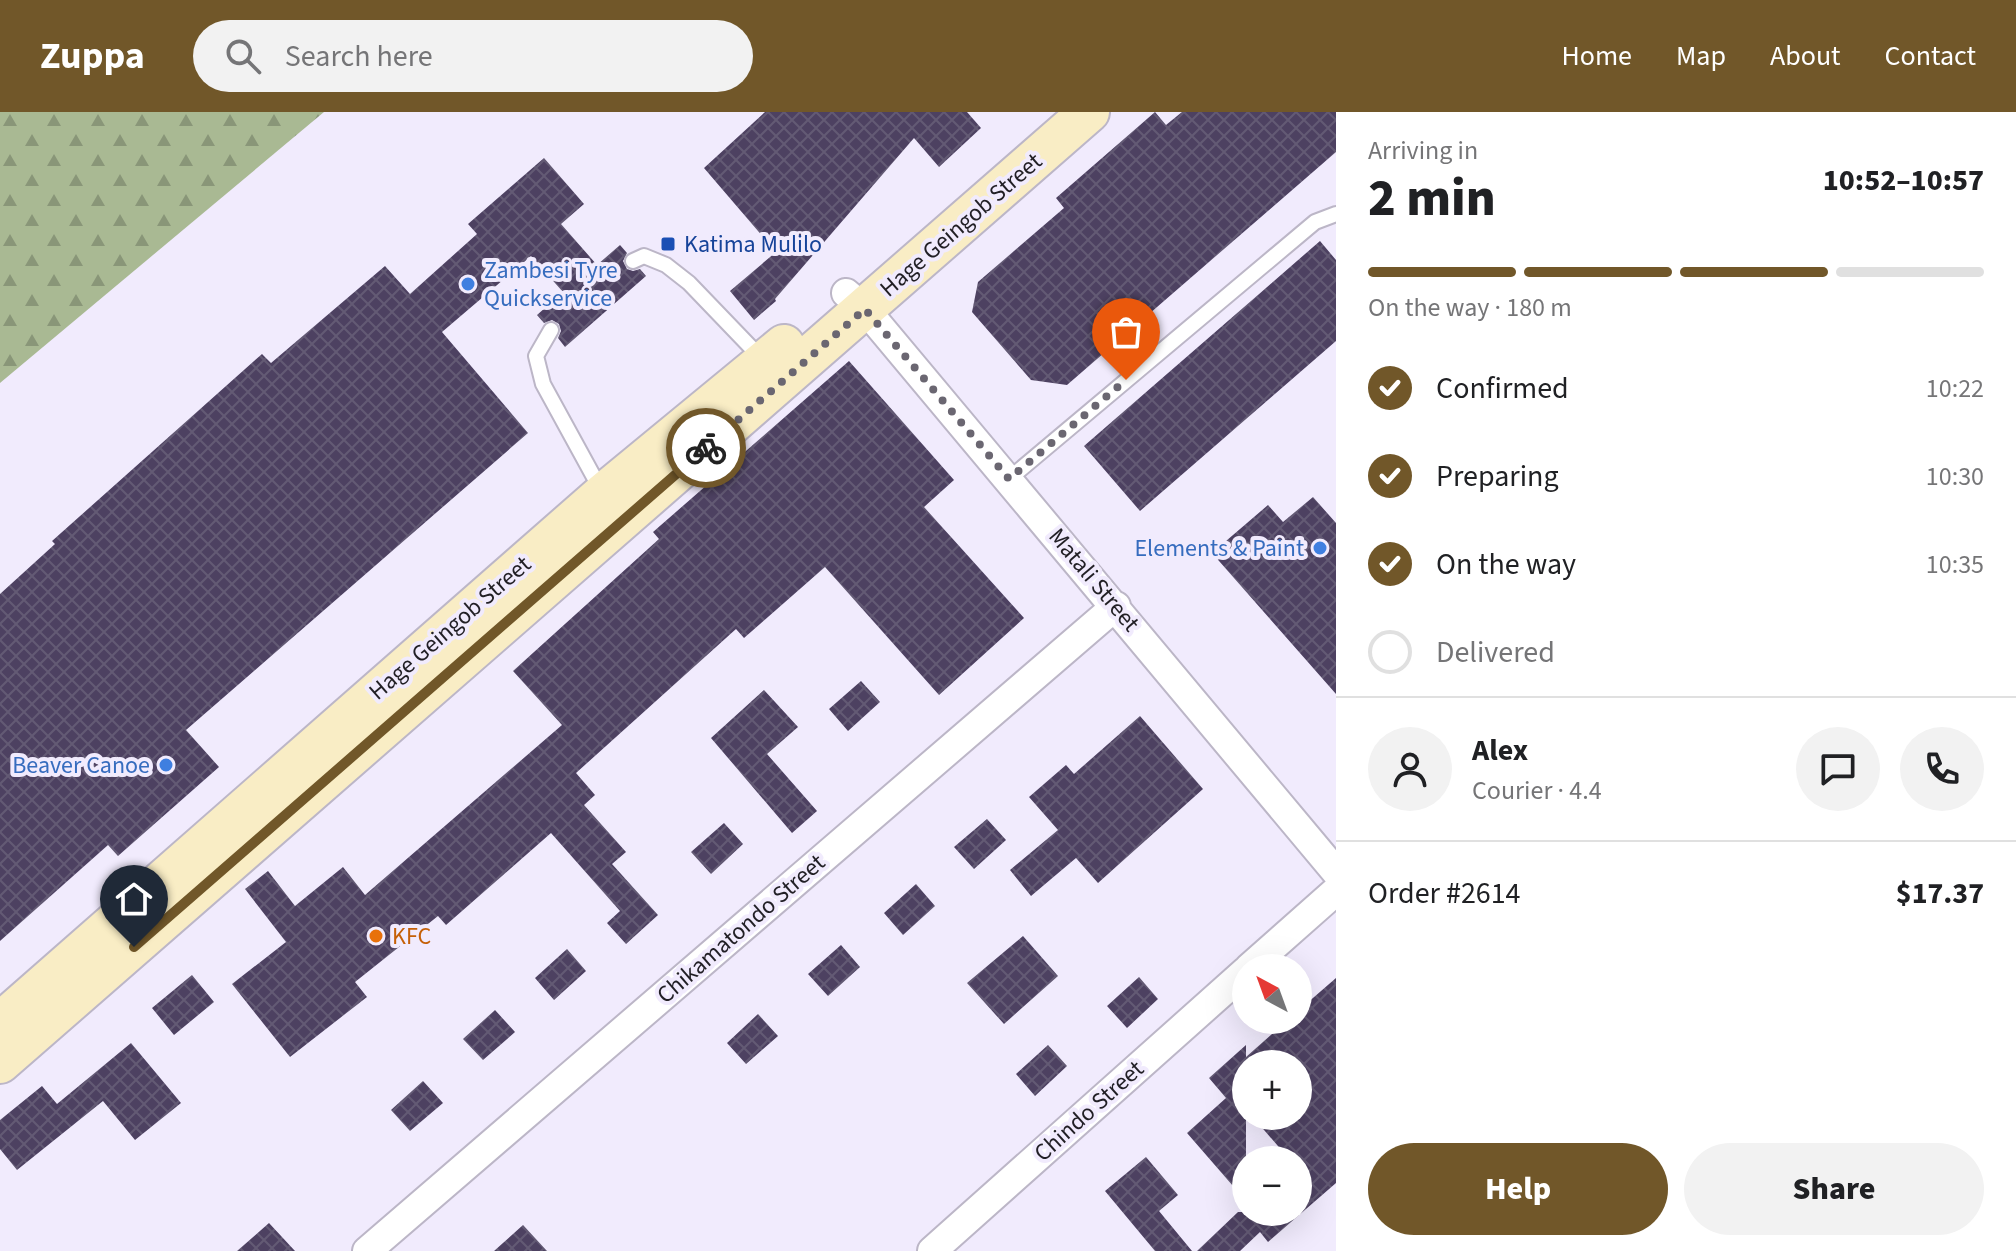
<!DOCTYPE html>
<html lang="en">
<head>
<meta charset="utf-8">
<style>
	:root { --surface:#fff; --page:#f2f2f2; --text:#202124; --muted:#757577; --line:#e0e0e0; --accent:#715729 }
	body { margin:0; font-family:"Source Sans 3",sans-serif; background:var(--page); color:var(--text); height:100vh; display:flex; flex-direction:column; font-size:30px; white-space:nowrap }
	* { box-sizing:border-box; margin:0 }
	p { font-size:26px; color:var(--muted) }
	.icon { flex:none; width:44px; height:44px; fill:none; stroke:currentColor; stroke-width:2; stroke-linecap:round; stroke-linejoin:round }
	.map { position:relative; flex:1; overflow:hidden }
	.side { display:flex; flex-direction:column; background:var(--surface); width:680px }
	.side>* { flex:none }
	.needle { width:52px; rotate:319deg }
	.tools { position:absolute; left:1232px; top:842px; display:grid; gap:16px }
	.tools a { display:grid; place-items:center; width:80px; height:80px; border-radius:50%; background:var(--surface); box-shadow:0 8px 32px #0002; font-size:40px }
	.pin { position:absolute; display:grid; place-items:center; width:68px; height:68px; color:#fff; margin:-82px -34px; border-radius:50% 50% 50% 0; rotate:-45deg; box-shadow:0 0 8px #0007 }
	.pin .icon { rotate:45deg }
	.courier { position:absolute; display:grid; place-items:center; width:80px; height:80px; margin:-40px; border:6px solid #715729; border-radius:50%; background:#fff; color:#222; box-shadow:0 2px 10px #0007 }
	.summary em { font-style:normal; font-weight:800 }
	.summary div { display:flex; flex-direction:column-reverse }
	.summary { display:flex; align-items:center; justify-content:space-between; height:136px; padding:0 32px }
	h1 { font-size:52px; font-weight:800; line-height:60px }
	.bar { display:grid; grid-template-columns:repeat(4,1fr); gap:12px 8px; align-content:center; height:96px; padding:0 32px }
	.bar i { height:10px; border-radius:6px; background:var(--line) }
	.bar .on { background:var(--accent) }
	.bar p { grid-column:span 4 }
	.line { display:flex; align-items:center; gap:20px; padding:0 32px; border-top:2px solid var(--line) }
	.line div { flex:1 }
	.round { display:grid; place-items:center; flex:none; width:84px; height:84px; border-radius:42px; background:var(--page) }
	ol { padding:0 32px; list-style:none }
	li { display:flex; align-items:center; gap:24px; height:88px }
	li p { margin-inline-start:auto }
	li .icon { padding:8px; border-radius:50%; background:var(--accent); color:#fff; stroke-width:4 }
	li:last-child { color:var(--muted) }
	li i { width:44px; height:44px; border:4px solid var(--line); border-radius:50% }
	.button { display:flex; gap:16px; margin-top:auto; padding:16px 32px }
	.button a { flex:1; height:92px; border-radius:48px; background:var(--accent); color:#fff; font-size:32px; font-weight:800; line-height:92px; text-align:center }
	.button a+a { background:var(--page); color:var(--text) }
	header { display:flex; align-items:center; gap:48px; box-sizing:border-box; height:112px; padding:0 40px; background:var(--accent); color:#fff }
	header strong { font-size:38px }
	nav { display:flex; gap:44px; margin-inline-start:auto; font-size:28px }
	.search { width:560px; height:72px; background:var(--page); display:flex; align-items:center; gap:20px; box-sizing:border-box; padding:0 28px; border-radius:44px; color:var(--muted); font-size:30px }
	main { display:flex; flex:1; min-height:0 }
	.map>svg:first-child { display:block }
</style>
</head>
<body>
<header>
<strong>Zuppa</strong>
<div class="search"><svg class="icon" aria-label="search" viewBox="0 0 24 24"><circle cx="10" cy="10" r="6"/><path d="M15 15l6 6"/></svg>Search here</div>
<nav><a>Home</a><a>Map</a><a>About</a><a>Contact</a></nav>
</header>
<main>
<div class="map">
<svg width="1336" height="1139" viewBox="0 0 1336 1139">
	<defs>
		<pattern id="forest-firs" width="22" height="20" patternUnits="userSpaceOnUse" patternTransform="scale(2)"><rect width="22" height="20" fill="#a9b993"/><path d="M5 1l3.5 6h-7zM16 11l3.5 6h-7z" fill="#899678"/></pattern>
		<pattern id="building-cross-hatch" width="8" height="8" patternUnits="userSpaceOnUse" patternTransform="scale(2)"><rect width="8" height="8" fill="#4d4161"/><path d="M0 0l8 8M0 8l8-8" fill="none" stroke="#635a74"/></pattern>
	</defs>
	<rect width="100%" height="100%" fill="#f1ebfd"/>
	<path fill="url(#forest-firs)" d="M 0,0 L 324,0 L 0,271 Z"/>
	<path fill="url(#building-cross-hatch)" d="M 765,0 L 967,0 L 981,16 L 939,55 L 914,26 L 775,187 L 776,189 L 754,208 L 730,179 L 776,140 L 704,56 Z
		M 1155,0 L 1166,13 L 1182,0 L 1336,0 L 1336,40 L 1067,273 L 1031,268 L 972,200 L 978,170 L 1064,96 L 1056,86 Z
		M 544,46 L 584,92 L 561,112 L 597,153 L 620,133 L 627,141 L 623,149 L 627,157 L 633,159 L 640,157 L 646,164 L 565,235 L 558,226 L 561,219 L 559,212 L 552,208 L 544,211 L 537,203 L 563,180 L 531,144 L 442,220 L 528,321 L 186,618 L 219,655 L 118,744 L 108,733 L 0,829 L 0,482 L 55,432 L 52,429 L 262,242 L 271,251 L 385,154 L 410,182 L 477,122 L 468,112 Z
		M 1320,129 L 1336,148 L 1336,229 L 1140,399 L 1084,334 Z
		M 849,249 L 954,368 L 924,395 L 1024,506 L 939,583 L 825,455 L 744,526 L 736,517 L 576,661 L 595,683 L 584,693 L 626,740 L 612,752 L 658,803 L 626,832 L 607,811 L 620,799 L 551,721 L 446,813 L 438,804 L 355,870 L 367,885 L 290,945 L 232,872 L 286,830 L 245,777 L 268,759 L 295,794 L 343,755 L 365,783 L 562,613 L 513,559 L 659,427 L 653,420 Z
		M 1313,385 L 1336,411 L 1336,582 L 1212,441 L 1268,393 L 1283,410 Z
		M 861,569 L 880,590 L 848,619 L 829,597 Z
		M 764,578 L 798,615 L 767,642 L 817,699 L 792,721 L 711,626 Z
		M 1140,604 L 1203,677 L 1098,771 L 1076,746 L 1031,784 L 1010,758 L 1058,718 L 1029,685 L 1066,653 L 1074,662 Z
		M 987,707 L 1006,728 L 974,757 L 954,735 Z
		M 724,711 L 743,732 L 711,762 L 691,740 Z
		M 916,772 L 935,794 L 903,823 L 884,801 Z
		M 1023,824 L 1058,864 L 1004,912 L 967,871 Z
		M 841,833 L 860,855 L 828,884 L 808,862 Z
		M 567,837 L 586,859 L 554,888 L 535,866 Z
		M 192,863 L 214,890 L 174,923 L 152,896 Z
		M 1139,865 L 1158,887 L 1127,916 L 1107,894 Z
		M 1336,866 L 1336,1071 L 1268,1130 L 1260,1120 L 1240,1139 L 1197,1139 L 1238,1100 L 1298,1100 L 1298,1048 L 1290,1048 L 1252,1004 L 1298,1004 L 1298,952 L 1246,952 L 1246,1089 L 1187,1021 L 1226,986 L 1209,966 L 1246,933 L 1246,945 L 1288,908 L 1298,908 L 1298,899 Z
		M 495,898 L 515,920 L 483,948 L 463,927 Z
		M 758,902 L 778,924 L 746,952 L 727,931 Z
		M 131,931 L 181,991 L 135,1028 L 103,989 L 17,1058 L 0,1037 L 0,1008 L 42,974 L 57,992 Z
		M 1048,933 L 1067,954 L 1035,984 L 1016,962 Z
		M 423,969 L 443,991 L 410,1019 L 391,998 Z
		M 1146,1045 L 1178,1083 L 1159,1099 L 1192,1139 L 1155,1139 L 1105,1079 Z
		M 269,1111 L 295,1139 L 237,1139 Z
		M 523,1113 L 547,1139 L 494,1139 Z"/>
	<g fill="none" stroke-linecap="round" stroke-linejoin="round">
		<defs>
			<path id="lane" d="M 633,149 L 644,144 L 666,153 L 689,171 L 763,248
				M 551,218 L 536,244 L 543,272 L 601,378
				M 1009,367 L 1315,110 L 1336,102"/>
			<path id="street" d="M 846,181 L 865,197 L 1336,760
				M 1249,856 L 1336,779
				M 367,1139 L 1116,494
				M 932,1139 L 1246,859"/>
			<path id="secondary" d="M 0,911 L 603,382 L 784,233
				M 0,951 L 1089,0"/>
		</defs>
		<use href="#lane" stroke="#bcb6c7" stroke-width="18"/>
		<use href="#street" stroke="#bcb6c7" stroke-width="32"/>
		<use href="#secondary" stroke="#bcb6c7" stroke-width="44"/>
		<use href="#lane" stroke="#fff" stroke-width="14"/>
		<use href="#street" stroke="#fff" stroke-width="28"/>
		<use href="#secondary" stroke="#f9edc5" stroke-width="40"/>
	</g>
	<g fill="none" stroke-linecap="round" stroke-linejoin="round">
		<path stroke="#6a6671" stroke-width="8" stroke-dasharray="0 14.4" d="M 706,336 L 865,197 L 1009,367 L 1126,268"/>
		<path stroke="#715729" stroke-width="10" d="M 134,835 L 706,336"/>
	</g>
	<rect fill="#1a4fb4" stroke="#f1ebfd" stroke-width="3" x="660" y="124" width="16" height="16" rx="4"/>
	<g fill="#3f7fe0" stroke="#f1ebfd" stroke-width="3">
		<circle cx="468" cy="172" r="8"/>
		<circle cx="1320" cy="436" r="8"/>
		<circle cx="166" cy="653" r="8"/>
	</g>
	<circle fill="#e8710a" stroke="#f1ebfd" stroke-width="3" cx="376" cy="824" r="8"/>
	<g text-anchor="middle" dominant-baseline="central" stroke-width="8" stroke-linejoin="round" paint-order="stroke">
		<g font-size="24" fill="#211f25" stroke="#f1ebfd">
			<text transform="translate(961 113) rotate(-41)">Hage Geingob Street</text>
			<text transform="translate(1094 468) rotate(50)">Matali Street</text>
			<text transform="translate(450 516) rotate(-41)">Hage Geingob Street</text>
			<text transform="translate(741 817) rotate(-41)">Chikamatondo Street</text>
			<text transform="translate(1089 999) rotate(-42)">Chindo Street</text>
		</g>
		<g font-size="24" fill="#164399" stroke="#f1ebfd" text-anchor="start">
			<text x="684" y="132">Katima Mulilo</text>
		</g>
		<g font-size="24" fill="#366cbe" stroke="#f1ebfd" text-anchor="end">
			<text x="484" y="158" text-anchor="start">Zambesi Tyre<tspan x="484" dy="28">Quickservice</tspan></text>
			<text x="1304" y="436">Elements &amp; Paint</text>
			<text x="150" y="653">Beaver Canoe</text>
		</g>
		<g font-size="24" fill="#c56008" stroke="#f1ebfd" text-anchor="start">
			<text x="392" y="824">KFC</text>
		</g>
	</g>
</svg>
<div class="tools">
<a><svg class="needle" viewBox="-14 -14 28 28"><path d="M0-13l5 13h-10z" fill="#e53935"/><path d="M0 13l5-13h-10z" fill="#757577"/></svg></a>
<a>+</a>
<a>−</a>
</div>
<div class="pin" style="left:1126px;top:268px;background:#ea580c"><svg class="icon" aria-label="bag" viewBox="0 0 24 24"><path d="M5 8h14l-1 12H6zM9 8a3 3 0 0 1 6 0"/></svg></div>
<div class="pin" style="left:134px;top:835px;background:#1f2937"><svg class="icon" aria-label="home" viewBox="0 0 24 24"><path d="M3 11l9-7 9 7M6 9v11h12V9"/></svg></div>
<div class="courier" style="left:706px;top:336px"><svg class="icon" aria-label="bike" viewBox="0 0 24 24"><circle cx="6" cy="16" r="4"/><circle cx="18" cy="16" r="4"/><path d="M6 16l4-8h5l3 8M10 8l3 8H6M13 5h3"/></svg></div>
</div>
<section class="side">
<div class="summary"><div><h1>2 min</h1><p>Arriving in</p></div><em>10:52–10:57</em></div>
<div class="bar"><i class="on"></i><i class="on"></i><i class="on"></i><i></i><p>On the way · 180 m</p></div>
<ol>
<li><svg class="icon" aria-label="check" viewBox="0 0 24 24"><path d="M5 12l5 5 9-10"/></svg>Confirmed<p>10:22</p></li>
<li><svg class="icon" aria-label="check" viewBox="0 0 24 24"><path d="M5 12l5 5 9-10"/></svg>Preparing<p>10:30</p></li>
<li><svg class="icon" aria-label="check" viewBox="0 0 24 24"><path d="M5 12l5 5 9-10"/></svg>On the way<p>10:35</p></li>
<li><i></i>Delivered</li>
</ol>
<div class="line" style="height:144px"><a class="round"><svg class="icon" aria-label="person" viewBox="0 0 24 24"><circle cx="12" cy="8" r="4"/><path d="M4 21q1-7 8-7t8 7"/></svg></a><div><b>Alex</b><p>Courier · 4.4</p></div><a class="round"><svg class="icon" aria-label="chat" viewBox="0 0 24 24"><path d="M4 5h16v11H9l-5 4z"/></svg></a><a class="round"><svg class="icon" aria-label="phone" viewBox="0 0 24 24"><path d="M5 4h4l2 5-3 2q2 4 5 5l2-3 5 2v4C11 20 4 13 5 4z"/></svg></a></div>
<div class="line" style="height:104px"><div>Order #2614</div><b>$17.37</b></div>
<div class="button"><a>Help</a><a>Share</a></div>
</section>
</main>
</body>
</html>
